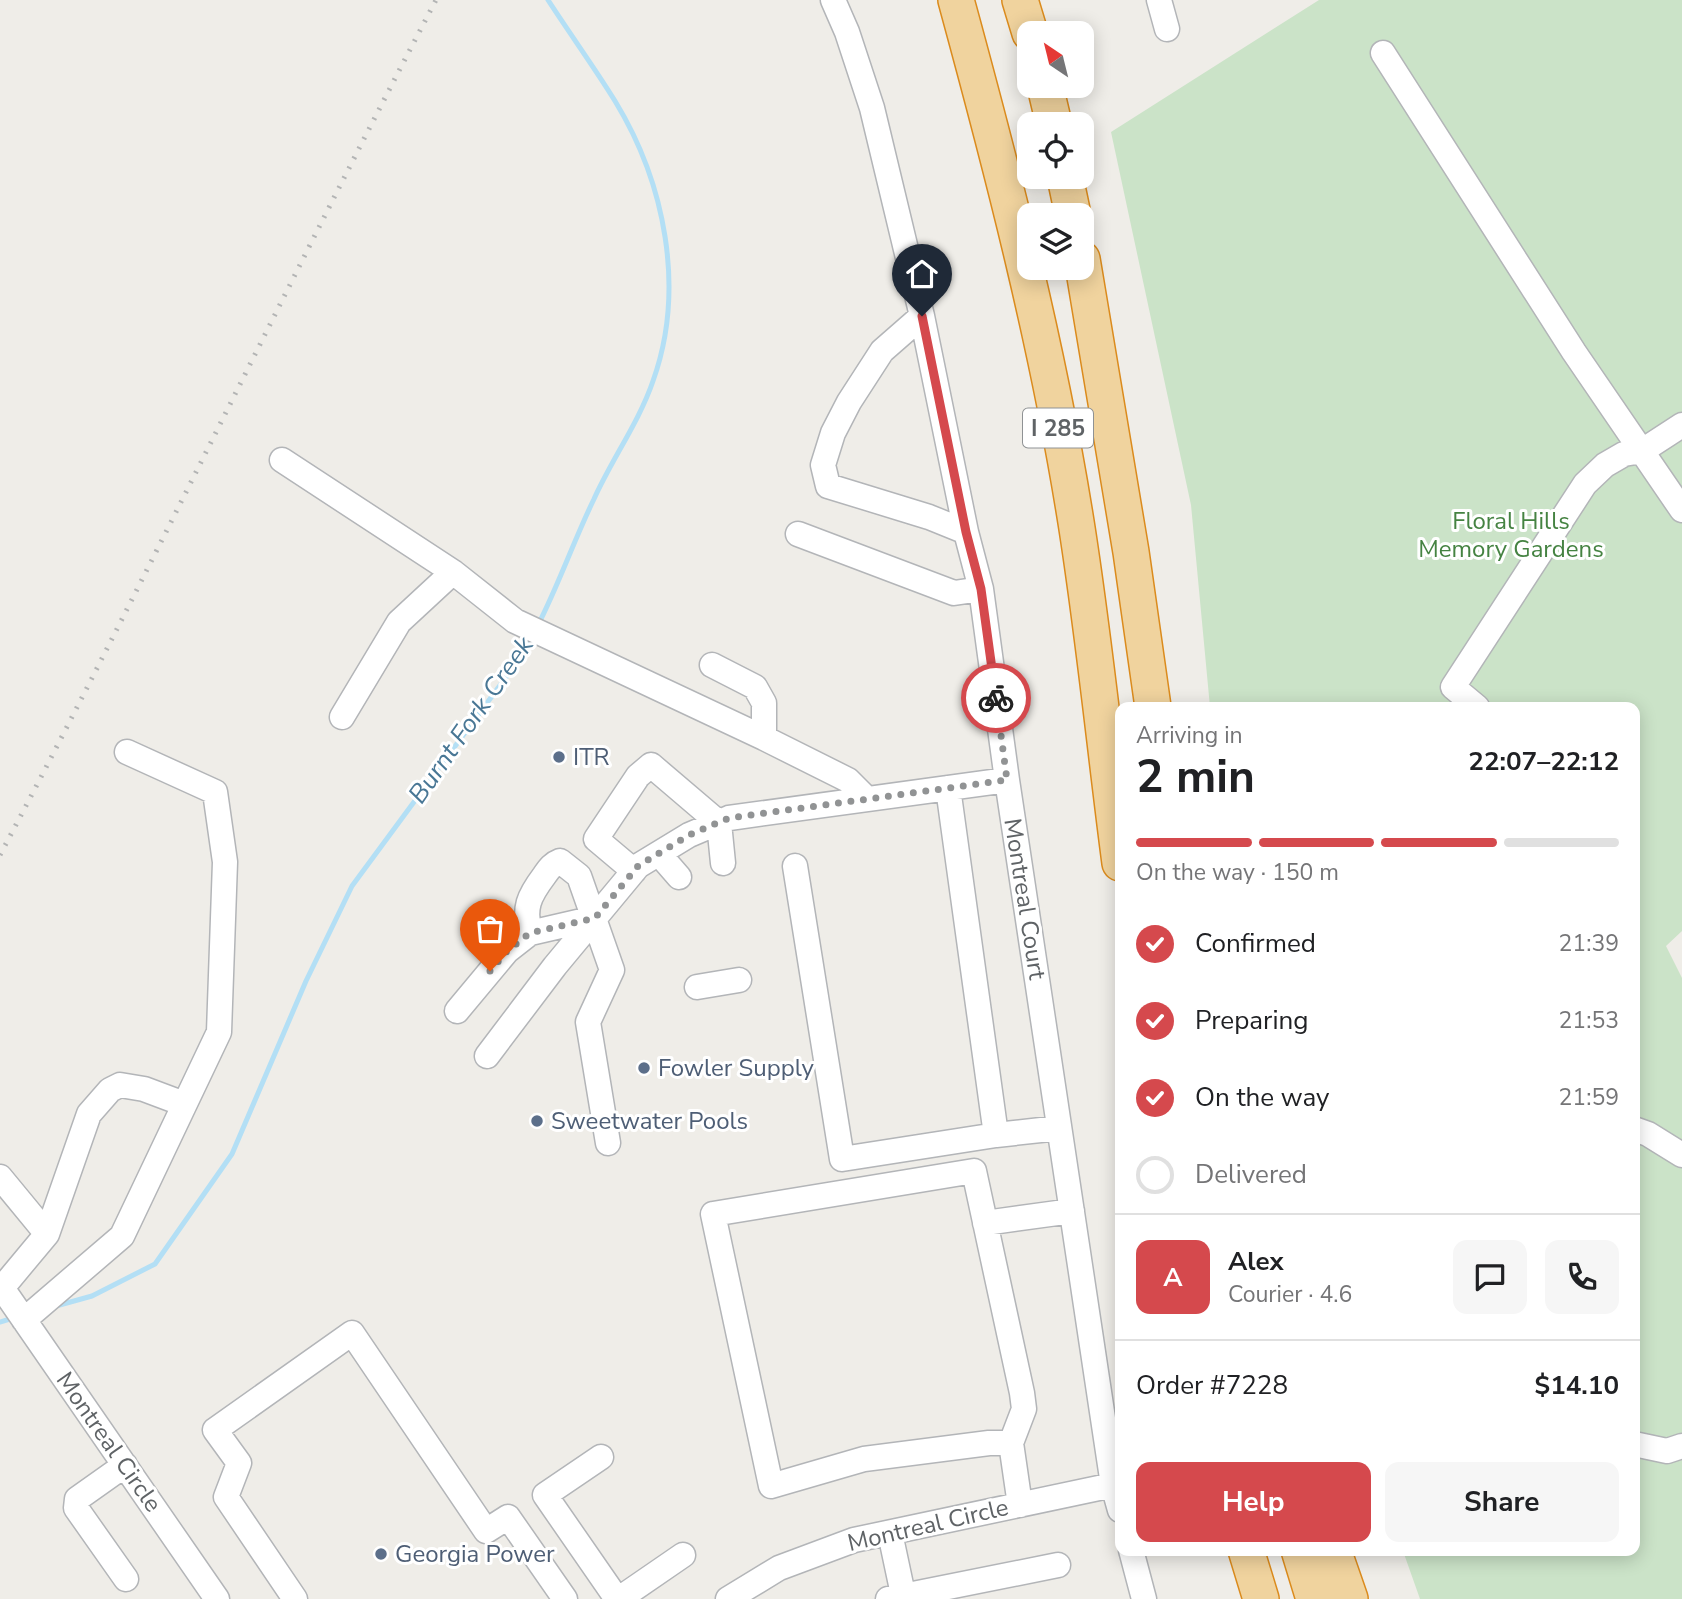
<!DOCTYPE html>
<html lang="en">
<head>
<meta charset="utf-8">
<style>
	:root { --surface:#fff; --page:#f6f6f6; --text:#202124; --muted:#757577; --line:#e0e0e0; --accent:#d5494d }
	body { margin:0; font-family:"Nunito Sans",sans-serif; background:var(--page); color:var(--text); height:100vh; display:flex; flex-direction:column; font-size:26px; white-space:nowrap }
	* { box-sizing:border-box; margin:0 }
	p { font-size:23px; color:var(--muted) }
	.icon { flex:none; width:38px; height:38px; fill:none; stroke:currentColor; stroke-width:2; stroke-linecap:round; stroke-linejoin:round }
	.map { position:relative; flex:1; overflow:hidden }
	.details { position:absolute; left:1115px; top:702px; width:525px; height:854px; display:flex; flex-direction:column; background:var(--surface); border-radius:14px; box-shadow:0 4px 18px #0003 }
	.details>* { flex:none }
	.needle { width:46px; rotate:325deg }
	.buttons { position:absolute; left:1017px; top:21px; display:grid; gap:14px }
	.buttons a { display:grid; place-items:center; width:77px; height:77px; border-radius:14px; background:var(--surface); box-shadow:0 4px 18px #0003; font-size:35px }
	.pin { position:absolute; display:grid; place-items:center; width:60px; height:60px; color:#fff; margin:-72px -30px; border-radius:50% 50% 50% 0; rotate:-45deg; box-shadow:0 0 7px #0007 }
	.pin .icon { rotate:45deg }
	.courier { position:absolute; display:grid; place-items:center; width:70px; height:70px; margin:-35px; border:5px solid #d5494d; border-radius:50%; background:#fff; color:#222; box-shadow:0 2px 9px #0007 }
	.headline em { font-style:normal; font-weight:700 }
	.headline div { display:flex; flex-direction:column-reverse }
	.headline { display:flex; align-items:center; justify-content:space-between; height:119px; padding:0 21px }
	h1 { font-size:46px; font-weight:700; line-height:52px }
	.bar { display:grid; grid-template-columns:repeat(4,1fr); gap:10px 7px; align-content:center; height:84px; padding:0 21px }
	.bar i { height:9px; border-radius:5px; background:var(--line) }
	.bar .selected { background:var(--accent) }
	.bar p { grid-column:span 4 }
	.line { display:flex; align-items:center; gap:18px; padding:0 21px; border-top:2px solid var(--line) }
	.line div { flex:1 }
	.round { display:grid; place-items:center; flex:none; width:74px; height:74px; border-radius:14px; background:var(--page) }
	ol { padding:0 21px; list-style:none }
	li { display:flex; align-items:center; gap:21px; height:77px }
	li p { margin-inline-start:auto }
	li .icon { padding:7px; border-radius:50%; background:var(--accent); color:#fff; stroke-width:4 }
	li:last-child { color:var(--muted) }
	li i { width:38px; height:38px; border:4px solid var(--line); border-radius:50% }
	.primary-button { display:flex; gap:14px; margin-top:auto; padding:14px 21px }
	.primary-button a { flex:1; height:80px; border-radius:14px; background:var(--accent); color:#fff; font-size:28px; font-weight:700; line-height:80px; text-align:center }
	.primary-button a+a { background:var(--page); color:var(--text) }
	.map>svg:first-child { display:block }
</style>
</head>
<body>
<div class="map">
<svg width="1682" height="1599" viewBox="0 0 1682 1599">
	<rect width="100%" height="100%" fill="#efede8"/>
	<path fill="#cbe3c8" d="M 1319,0 L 1682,0 L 1682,931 L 1666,946 L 1682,978 L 1682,1599 L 1420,1599 L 1403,1551 L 1634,1550 L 1634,707 L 1210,707 L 1191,505 L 1111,132 Z"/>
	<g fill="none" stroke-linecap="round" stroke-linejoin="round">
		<path stroke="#b3dff5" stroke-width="5" d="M 538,625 C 559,584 574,540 594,499 C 612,459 639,422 653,381 C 686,289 665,183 615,101 C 594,67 570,34 548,0
			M 56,1306 L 92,1296 L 155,1264 L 232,1154 L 306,981 L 352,886 L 526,650 L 532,636
			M 0,1322 L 13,1318"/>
		<defs>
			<path id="minor" d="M 833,0 L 847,32 L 872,108 L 922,316 L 966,532 L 981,589 L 1007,780 L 1113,1485 L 1120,1510
				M 1159,0 L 1167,29
				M 1383,53 L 1574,352 L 1682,510
				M 922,316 L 882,351 L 849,402 L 833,433 L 823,465 L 828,486 L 929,517 L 966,532
				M 282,460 L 453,572 L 515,621 L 764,738
				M 798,534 L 954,593 L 981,589
				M 712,665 L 755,687 L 764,703 L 764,738 L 848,780 L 867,799
				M 1477,707 L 1453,687 L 1585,484 L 1605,465 L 1624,454 L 1642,451 L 1682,425
				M 342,717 L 399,622 L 453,572
				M 948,788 L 996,1135 L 1059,1128
				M 659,854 L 679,877
				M 795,866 L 842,1159 L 996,1135
				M 634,871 L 596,839 L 638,776 L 651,765 L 719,823 L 723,863
				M 530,933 C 523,908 529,896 544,876 C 549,869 552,864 560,861 L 579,876 L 612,970 L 588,1022 L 608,1143
				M 697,987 L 739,980
				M 457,1011 L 507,951 L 530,933 L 595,918
				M 487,1056 L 555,966 L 638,866 L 689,835 L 729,818 L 1007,780
				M 1634,1129 L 1648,1134 L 1682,1155
				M 0,1177 L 47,1234 L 2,1288
				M 985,1223 L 1072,1211
				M 47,1234 L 89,1114 L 110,1090 L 120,1085 L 144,1089 L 184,1104
				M 0,1285 L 217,1599
				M 24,1320 L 122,1236 L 219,1032 L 225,862 L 215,792 L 127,752
				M 1011,1443 L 989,1443 L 864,1459 L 771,1486 L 713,1214 L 974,1171 L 1022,1393 L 1024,1409 L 1011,1443 L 1020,1505
				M 1634,1444 L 1667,1451 L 1682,1446
				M 601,1457 L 545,1495 L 617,1599
				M 125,1465 L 77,1499 L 76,1508 L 126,1579
				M 890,1533 L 904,1599
				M 1131,1550 L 1144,1599
				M 295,1599 L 226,1497 L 239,1463 L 215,1430 L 352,1333 L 486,1531 L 508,1517 L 565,1599
				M 619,1599 L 683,1555
				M 728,1599 L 779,1568 L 854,1540 L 1113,1485
				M 888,1599 L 1058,1565"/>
			<path id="highway" d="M 956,0 C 1003,172 1048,346 1076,522 C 1094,635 1105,749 1120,863
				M 1020,0 L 1030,33
				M 1045,86 L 1054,124
				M 1065,177 L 1073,215
				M 1082,259 L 1131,552 L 1153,707
				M 1246,1550 L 1261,1599
				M 1299,1550 L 1314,1599
				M 1333,1550 L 1350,1599"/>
		</defs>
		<use href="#minor" stroke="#b3b5b8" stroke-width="27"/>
		<use href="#highway" stroke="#db8b1d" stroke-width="38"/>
		<use href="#minor" stroke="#fff" stroke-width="24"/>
		<use href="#highway" stroke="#f0d39e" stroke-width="35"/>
		<path stroke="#b3b4b4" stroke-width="5" stroke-dasharray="2 9" stroke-linecap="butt" d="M 0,855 C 150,572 287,283 436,0"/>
	</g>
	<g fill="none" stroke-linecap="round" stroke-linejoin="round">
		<path stroke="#919394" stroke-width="7" stroke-dasharray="0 12.6" d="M 490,971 L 507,951 L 530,933 L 595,918 L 638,866 L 689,835 L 729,818 L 1007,780 L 996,698"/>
		<path stroke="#d5494d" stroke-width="9" d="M 922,316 L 966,532 L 981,589 L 996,698"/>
	</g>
	<g fill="#5c6f8a" stroke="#fff" stroke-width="2.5">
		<circle cx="559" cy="757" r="7"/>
		<circle cx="644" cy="1068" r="7"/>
		<circle cx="537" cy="1121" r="7"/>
		<circle cx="381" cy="1554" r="7"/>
	</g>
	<g text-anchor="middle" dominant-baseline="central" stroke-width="6" stroke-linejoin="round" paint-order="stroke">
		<rect fill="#fff" stroke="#8f9294" stroke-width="2" x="1023" y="408.5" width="70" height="39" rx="5"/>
		<g font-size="23" font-weight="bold" fill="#5f6366">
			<text x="1058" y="428">I 285</text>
		</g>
		<g font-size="24" fill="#458342" stroke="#fff">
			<text x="1511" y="521">Floral Hills<tspan x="1511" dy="28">Memory Gardens</tspan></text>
		</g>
		<g font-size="24" fill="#4e5e75" stroke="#fff" text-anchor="start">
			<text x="573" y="757">ITR</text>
			<text x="658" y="1068">Fowler Supply</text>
			<text x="551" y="1121">Sweetwater Pools</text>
			<text x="395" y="1554">Georgia Power</text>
		</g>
		<g font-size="24" fill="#5f6366" stroke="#fff">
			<text transform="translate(1025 899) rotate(81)">Montreal Court</text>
			<text transform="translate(109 1442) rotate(55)">Montreal Circle</text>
			<text transform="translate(928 1525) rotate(-13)">Montreal Circle</text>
		</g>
		<g font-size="26" font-style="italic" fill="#497795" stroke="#fff">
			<text transform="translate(471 720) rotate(-55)">Burnt Fork Creek</text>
		</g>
	</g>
</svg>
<div class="buttons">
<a><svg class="needle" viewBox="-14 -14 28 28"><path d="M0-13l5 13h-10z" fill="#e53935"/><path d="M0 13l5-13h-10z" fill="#757577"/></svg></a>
<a><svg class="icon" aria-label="locate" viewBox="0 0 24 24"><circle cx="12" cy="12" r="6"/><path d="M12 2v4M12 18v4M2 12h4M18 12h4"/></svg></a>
<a><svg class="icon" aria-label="layers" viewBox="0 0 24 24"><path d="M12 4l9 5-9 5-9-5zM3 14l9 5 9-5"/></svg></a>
</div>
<div class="pin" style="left:490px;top:971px;background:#ea580c"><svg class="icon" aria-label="bag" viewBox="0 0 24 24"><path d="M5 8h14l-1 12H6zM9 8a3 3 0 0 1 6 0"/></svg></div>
<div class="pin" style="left:922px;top:316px;background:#1f2937"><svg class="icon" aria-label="home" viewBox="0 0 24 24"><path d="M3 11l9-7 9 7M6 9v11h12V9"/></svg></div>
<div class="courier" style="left:996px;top:698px"><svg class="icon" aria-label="bike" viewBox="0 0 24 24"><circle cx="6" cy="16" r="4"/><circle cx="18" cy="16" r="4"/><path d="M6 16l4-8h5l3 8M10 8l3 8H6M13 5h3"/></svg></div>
<section class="details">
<div class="headline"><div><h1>2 min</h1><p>Arriving in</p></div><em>22:07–22:12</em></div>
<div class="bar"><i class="selected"></i><i class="selected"></i><i class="selected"></i><i></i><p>On the way · 150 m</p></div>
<ol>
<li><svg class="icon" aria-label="check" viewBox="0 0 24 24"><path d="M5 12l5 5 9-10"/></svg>Confirmed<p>21:39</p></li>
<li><svg class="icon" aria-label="check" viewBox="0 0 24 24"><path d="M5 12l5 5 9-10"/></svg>Preparing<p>21:53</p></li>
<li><svg class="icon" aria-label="check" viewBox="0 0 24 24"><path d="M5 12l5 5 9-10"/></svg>On the way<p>21:59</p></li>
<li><i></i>Delivered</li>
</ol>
<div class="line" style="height:126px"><b class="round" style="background:var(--accent);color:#fff">A</b><div><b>Alex</b><p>Courier · 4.6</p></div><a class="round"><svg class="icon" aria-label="chat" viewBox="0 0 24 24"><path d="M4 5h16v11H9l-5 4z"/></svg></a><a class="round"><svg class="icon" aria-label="phone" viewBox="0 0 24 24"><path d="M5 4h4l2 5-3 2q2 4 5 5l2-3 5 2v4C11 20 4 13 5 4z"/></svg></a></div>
<div class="line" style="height:91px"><div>Order #7228</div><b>$14.10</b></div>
<div class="primary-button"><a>Help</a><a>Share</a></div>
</section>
</div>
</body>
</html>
